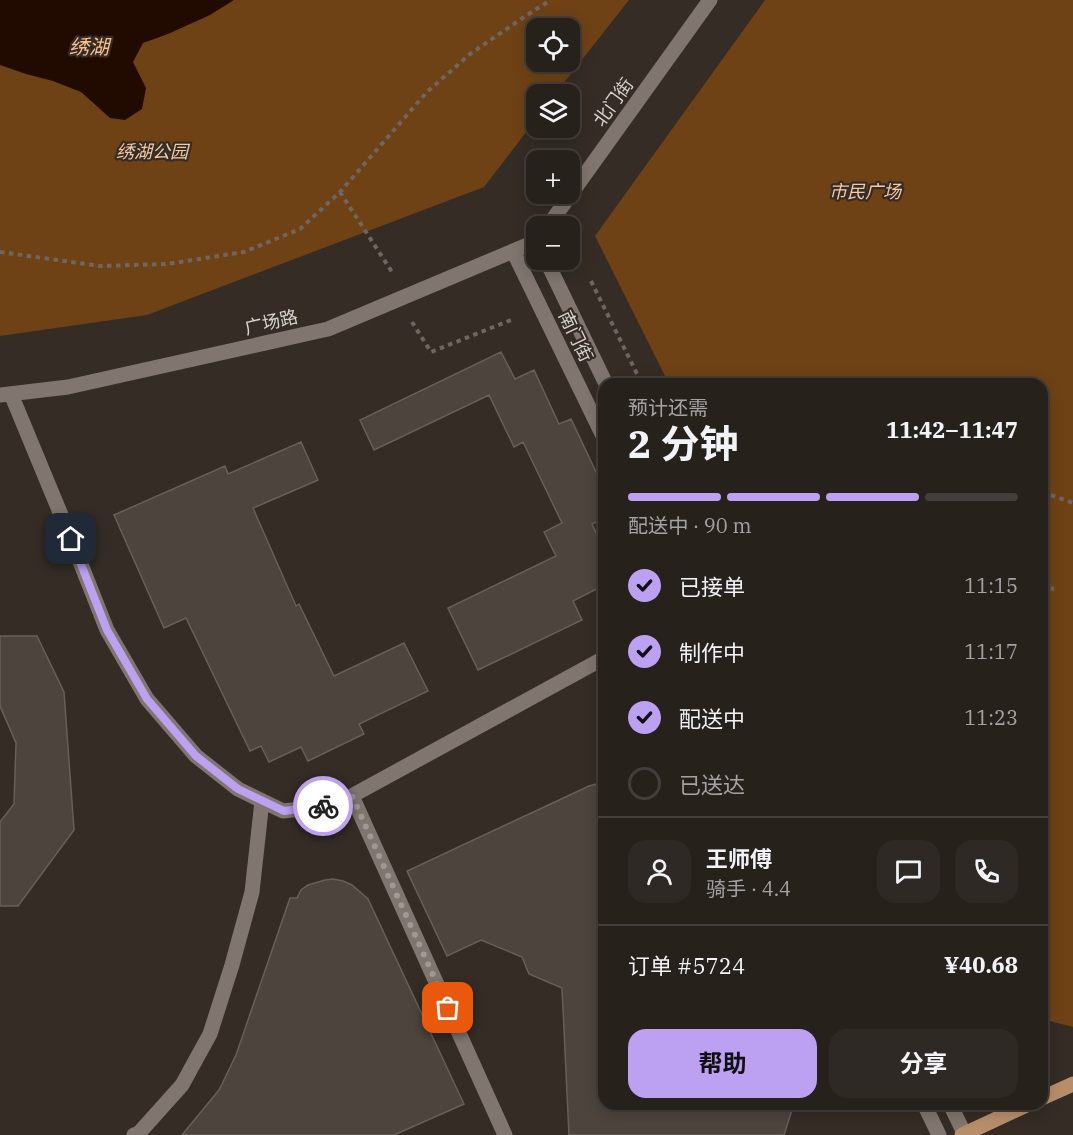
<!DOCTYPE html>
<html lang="zh">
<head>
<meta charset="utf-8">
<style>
	:root { --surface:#27211c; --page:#2f2925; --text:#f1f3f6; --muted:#a4a3a3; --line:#433e3b; --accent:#bca0f2 }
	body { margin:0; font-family:"IBM Plex Serif","Noto Sans SC",serif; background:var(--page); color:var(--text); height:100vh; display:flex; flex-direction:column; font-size:22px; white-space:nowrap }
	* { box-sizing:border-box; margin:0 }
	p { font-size:20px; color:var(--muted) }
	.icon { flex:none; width:33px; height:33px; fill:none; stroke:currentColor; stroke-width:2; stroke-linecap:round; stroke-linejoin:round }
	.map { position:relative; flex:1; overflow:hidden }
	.drawer { position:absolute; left:598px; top:378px; width:450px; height:732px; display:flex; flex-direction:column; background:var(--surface); border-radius:18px; box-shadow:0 3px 15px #0003,0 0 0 2px var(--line) }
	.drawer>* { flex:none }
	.controls { position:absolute; left:526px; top:18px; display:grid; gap:12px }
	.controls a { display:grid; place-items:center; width:54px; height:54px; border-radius:12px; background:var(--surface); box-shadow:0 3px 15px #0003,0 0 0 2px var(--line); font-size:30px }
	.pin { position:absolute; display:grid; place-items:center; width:51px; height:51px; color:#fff; margin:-26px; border-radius:12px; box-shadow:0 3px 9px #0006 }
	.courier { position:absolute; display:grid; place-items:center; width:60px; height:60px; margin:-30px; border:4px solid #bca0f2; border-radius:50%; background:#fff; color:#222; box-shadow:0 2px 8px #0007 }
	.head em { font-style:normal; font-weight:700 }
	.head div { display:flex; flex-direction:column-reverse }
	.head { display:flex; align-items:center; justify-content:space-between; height:102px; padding:0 30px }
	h1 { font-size:39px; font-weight:700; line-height:45px }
	.bar { display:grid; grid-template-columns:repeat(4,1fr); gap:9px 6px; align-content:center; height:72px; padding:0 30px }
	.bar i { height:8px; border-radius:4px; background:var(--line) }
	.bar .active { background:var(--accent) }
	.bar p { grid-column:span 4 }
	.line { display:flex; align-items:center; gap:15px; padding:0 30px; border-top:2px solid var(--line) }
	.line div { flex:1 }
	.round { display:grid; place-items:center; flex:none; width:63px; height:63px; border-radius:18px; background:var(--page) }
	ol { padding:0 30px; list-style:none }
	li { display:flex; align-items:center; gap:18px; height:66px }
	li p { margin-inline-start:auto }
	li .icon { padding:6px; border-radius:50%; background:var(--accent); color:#111; stroke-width:4 }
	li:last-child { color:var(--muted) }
	li i { width:33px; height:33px; border:3px solid var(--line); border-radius:50% }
	.primary-button { display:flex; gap:12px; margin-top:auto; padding:12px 30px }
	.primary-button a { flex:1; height:69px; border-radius:18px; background:var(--accent); color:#111; font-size:24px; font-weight:700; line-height:69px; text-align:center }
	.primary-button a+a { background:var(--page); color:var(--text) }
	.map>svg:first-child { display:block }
</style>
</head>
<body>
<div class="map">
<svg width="1073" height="1135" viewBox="0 0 1073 1135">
	<rect width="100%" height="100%" fill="#342c25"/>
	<path fill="#6f4215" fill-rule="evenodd" d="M 0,0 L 629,0 L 555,94 L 537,94 L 537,118 L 484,187 L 147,315 L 0,336 ZM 537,28 L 570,28 L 570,62 L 537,62 Z
		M 765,0 L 1073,0 L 1073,1027 L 1042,1019 L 1042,384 L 669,384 L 595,236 Z"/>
	<path fill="#210b00" d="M 0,0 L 234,0 L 210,15 L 168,34 L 143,43 L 133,62 L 146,88 L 142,109 L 125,120 L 110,118 L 81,92 L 53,81 L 26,74 L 0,65 Z"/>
	<path fill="#4c443d" stroke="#685f58" stroke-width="1.5" d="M 501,352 L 515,379 L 534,370 L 559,424 L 571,419 L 604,489 L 604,518 L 592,524 L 604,550 L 604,585 L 573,601 L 582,620 L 478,670 L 448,608 L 556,556 L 544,532 L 562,523 L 523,442 L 514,447 L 489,395 L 374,450 L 360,420 Z
		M 301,442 L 318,480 L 253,508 L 296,606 L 299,604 L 334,676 L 404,643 L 428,691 L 359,724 L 364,734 L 308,761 L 301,747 L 269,762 L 261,746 L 250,751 L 186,618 L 164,628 L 114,515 L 225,466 L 228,474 Z
		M 0,636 L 37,636 L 64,692 L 74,830 L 18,906 L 0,906 L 0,822 L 14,804 L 16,743 L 0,706 Z
		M 604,782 L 604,1104 L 794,1104 L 784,1135 L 569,1135 L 562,988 L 529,974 L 522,957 L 481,940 L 447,956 L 407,871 L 589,786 Z
		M 333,879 L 343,881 L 352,885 L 368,899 L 464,1104 L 394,1135 L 182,1135 L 219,1090 L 236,1055 L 290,898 L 297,898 L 301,890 L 308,885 L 325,880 Z"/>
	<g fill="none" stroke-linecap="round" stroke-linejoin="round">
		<path stroke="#6e6761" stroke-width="4" stroke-dasharray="4.5 4.5" stroke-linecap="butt" d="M 340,192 L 392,272
			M 0,252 L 100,266 L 167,264 L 244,252 L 300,229 L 340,192 L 427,92 L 470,54 L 527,15 L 551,0
			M 591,281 L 642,384
			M 412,322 L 431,352 L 511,320
			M 1042,495 L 1051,495 L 1073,503
			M 1042,587 L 1054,589"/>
		<path stroke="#80766f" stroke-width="15" d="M 548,226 L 710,0
			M 513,251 L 604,438
			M 546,260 L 606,384
			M 11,394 L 71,539 L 107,630 L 147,699 L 196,756 L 238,789 L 283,811 L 335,805 L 604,658
			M 0,395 L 68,387 L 328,329 L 537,241
			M 352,796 L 505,1135
			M 924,1104 L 939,1135
			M 950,1104 L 965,1135
			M 134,1135 L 139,1133 L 182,1085 L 210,1034 L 232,965 L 252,892 L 262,801"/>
		<path stroke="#b88e69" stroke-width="15" d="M 1042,1098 L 1073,1084
			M 962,1135 L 1029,1104"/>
	</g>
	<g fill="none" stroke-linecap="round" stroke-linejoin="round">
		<path stroke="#9f9994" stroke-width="6" stroke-dasharray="0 10.8" d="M 323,806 L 335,805 L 352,796 L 448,1008"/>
		<path stroke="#bca0f2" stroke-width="8" d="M 71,539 L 107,630 L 147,699 L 196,756 L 238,789 L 284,811 L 323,806"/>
	</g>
	<g text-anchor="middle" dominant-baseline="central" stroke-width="4.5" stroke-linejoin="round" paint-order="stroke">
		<g font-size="18" fill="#d8d3cf" stroke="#342c25">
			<text transform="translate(613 102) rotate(-54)">北门街</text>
			<text transform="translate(271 322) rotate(-13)">广场路</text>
			<text transform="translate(576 336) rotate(64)">南门街</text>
		</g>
		<g font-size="18" font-style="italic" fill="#f5c9a5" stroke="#342c25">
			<text x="152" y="151">绣湖公园</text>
			<text x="865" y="191">市民广场</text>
		</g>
		<g font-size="20" font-style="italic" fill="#fac18f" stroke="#342c25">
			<text x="89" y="46">绣湖</text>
		</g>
	</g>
</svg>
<div class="controls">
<a><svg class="icon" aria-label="locate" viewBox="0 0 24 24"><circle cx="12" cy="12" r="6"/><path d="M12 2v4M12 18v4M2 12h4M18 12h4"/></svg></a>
<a><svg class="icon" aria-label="layers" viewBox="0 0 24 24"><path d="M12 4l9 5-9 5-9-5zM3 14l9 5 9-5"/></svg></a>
<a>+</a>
<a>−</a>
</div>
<div class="pin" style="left:448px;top:1008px;background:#ea580c"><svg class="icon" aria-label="bag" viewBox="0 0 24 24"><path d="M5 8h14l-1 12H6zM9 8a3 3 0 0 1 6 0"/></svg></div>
<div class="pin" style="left:71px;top:539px;background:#1f2937"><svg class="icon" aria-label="home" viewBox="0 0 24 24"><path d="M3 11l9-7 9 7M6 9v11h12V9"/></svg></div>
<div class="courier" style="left:323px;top:806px"><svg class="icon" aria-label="bike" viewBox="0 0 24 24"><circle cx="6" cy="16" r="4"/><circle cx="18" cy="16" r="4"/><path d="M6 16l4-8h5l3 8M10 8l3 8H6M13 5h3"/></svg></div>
<section class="drawer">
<div class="head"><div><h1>2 分钟</h1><p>预计还需</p></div><em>11:42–11:47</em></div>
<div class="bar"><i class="active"></i><i class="active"></i><i class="active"></i><i></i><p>配送中 · 90 m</p></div>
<ol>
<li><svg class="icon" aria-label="check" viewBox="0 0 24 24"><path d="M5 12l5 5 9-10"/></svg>已接单<p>11:15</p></li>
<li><svg class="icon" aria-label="check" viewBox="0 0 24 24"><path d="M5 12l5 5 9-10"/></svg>制作中<p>11:17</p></li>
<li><svg class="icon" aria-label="check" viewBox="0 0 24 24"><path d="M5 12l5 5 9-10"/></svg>配送中<p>11:23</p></li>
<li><i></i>已送达</li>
</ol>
<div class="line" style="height:108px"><a class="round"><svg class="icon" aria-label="person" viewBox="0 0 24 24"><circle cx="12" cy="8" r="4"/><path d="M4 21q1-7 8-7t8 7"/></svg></a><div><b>王师傅</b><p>骑手 · 4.4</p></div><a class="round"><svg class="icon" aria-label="chat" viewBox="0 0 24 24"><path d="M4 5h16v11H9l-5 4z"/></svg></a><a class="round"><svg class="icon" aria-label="phone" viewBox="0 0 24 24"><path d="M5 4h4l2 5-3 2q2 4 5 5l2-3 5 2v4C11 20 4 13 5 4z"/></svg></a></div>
<div class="line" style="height:78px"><div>订单 #5724</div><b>¥40.68</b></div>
<div class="primary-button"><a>帮助</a><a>分享</a></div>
</section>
</div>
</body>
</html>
